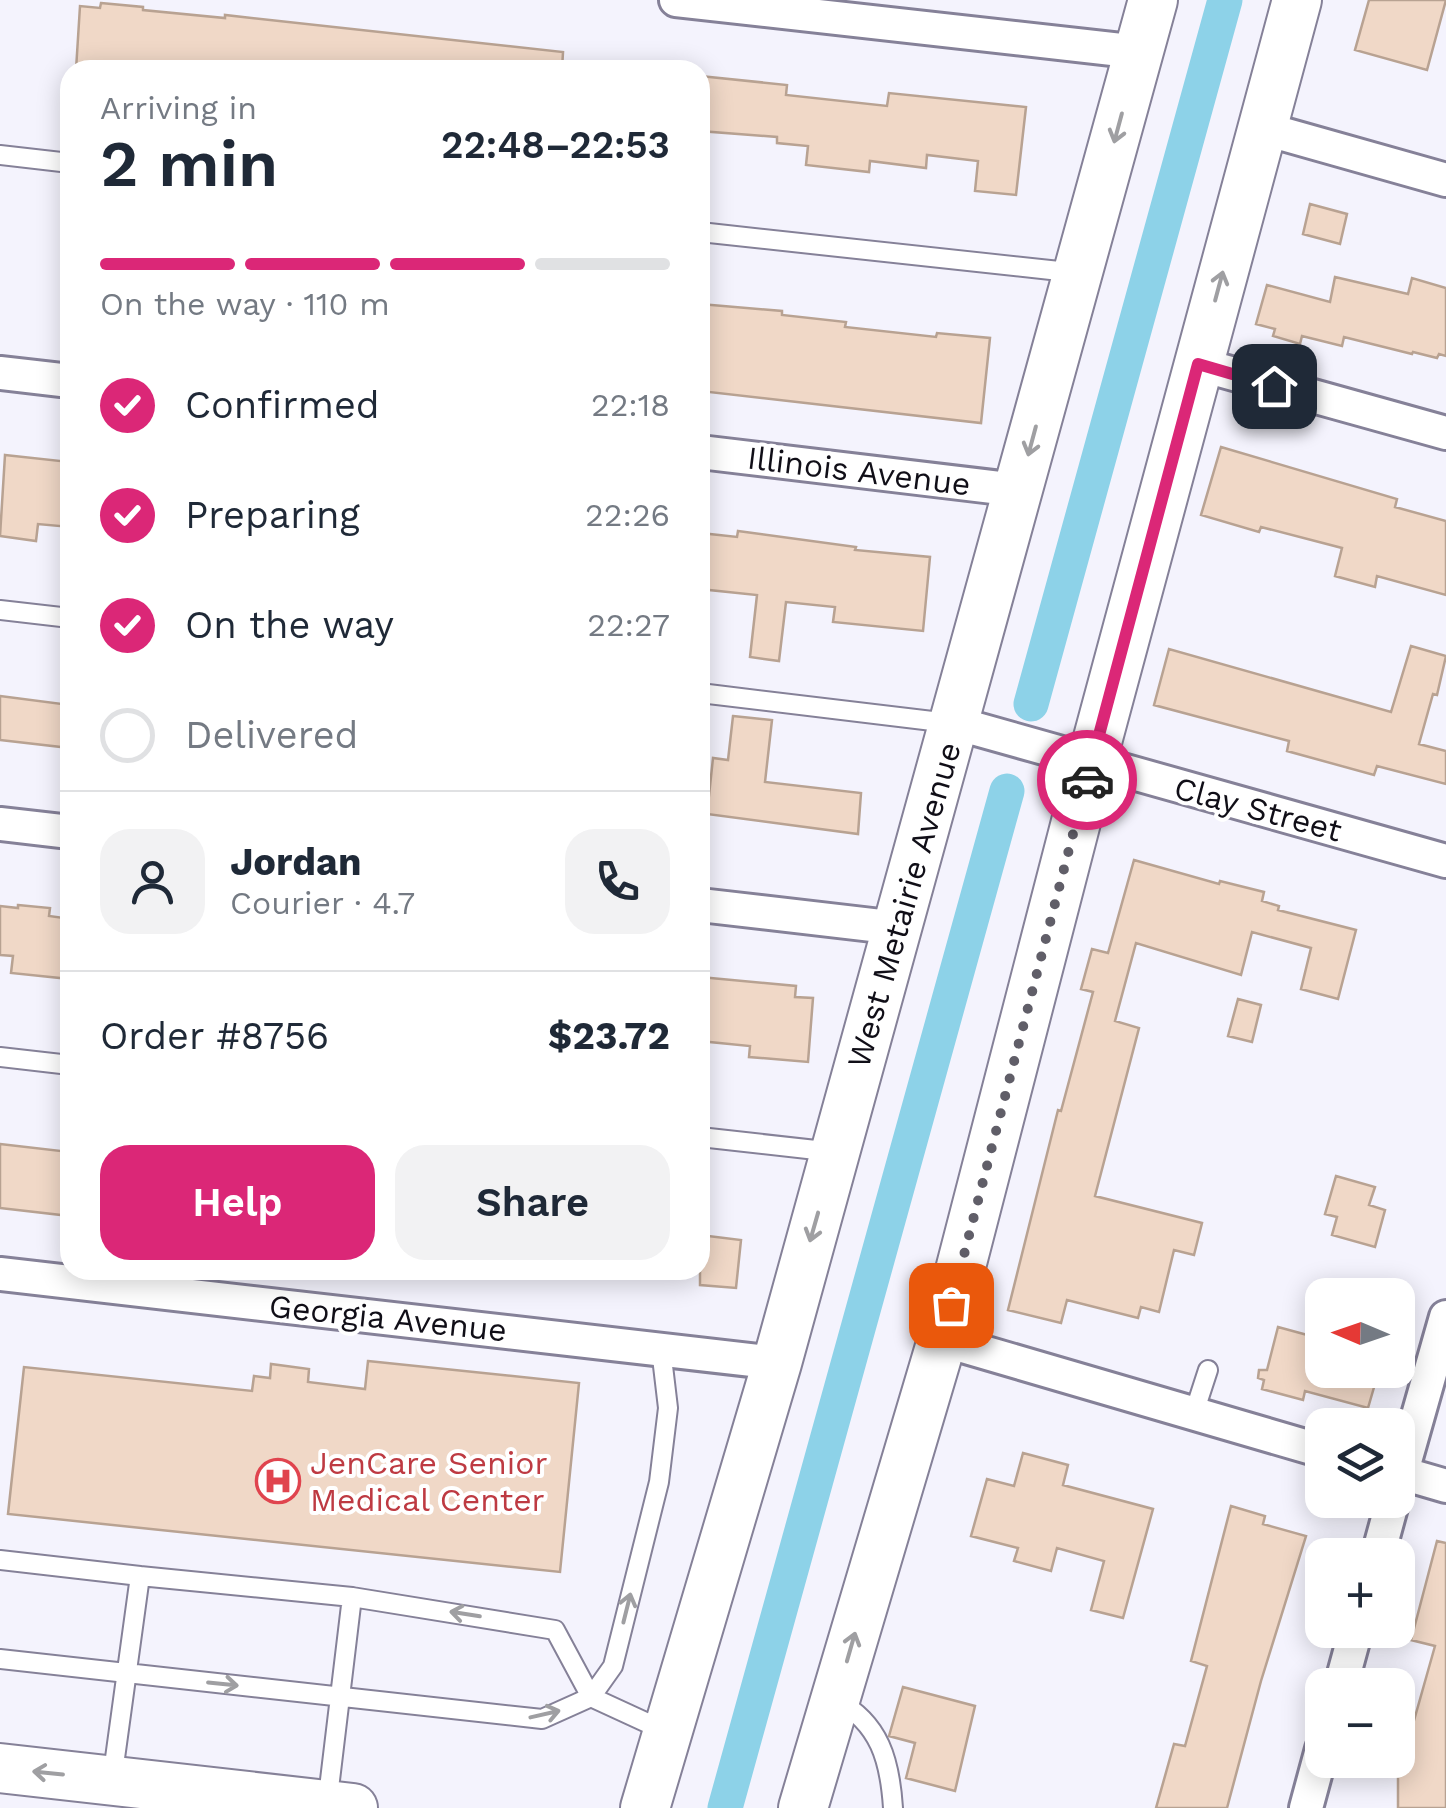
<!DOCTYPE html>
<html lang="en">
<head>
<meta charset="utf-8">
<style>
	:root { --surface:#fff; --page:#f2f2f3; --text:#1f2937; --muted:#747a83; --line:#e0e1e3; --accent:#db2777 }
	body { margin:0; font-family:"Work Sans",sans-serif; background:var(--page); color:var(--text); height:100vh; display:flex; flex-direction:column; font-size:38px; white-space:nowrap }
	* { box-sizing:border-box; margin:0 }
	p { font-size:32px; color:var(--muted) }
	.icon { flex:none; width:55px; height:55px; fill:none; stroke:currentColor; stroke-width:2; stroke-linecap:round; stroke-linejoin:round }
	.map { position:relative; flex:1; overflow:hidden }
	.details { position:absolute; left:60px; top:60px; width:650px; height:1220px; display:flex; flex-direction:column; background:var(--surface); border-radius:30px; box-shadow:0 5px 25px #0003 }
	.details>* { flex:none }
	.needle { width:65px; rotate:272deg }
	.fabs { position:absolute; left:1305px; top:1278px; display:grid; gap:20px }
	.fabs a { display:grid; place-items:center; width:110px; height:110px; border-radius:20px; background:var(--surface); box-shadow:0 5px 25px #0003; font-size:50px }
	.pin { position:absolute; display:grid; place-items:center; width:85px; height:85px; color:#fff; margin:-42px; border-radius:20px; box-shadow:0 5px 15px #0006 }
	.courier { position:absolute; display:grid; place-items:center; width:100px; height:100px; margin:-50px; border:8px solid #db2777; border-radius:50%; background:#fff; color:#222; box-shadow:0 2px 12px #0007 }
	.head em { font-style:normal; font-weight:600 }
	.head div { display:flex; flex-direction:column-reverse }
	.head { display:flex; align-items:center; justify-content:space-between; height:170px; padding:0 40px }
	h1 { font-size:65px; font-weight:600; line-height:75px }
	.bar { display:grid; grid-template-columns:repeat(4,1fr); gap:15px 10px; align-content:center; height:120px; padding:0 40px }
	.bar i { height:12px; border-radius:8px; background:var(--line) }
	.bar .active { background:var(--accent) }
	.bar p { grid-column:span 4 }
	.line { display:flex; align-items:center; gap:25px; padding:0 40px; border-top:2px solid var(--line) }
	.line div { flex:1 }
	.round { display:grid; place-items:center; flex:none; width:105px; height:105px; border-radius:30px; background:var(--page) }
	ol { padding:0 40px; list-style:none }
	li { display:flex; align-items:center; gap:30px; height:110px }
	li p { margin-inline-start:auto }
	li .icon { padding:10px; border-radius:50%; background:var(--accent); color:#fff; stroke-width:4 }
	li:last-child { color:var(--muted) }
	li i { width:55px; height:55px; border:5px solid var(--line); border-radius:50% }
	.action { display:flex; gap:20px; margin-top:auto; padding:20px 40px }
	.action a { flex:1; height:115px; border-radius:30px; background:var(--accent); color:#fff; font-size:40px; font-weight:600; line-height:115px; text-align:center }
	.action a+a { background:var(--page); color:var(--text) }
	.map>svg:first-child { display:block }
</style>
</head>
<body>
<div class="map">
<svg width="1446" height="1808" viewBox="0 0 1446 1808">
	<rect width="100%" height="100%" fill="#f4f3fd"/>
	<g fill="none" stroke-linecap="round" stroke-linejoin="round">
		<path stroke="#8dd2e8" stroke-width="35" d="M 1031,704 L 1225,0
			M 725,1808 L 1007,791"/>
	</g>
	<path fill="#f0d8c7" stroke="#b8a292" stroke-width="2.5" d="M 1369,0 L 1446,0 L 1427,70 L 1355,50 Z
		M 101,3 L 143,7 L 143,10 L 225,18 L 225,15 L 563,52 L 562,70 L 76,70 L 80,6 L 100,8 Z
		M 700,76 L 787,85 L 786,95 L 887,106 L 889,93 L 1026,107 L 1016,195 L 975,191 L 978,161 L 927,155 L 926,168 L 870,161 L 869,172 L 806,165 L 808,146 L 777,143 L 777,137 L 700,131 Z
		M 1310,204 L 1347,214 L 1340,244 L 1303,234 Z
		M 1335,277 L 1408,294 L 1412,278 L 1446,288 L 1446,356 L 1439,354 L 1437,358 L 1413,352 L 1412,354 L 1344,337 L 1342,346 L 1302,336 L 1300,344 L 1273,336 L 1275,329 L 1256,324 L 1267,285 L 1330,302 Z
		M 700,304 L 782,311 L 782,315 L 846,322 L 845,327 L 936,337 L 937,333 L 990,338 L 981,423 L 700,391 Z
		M 1221,447 L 1397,499 L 1395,507 L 1446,521 L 1446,595 L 1377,576 L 1375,587 L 1335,576 L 1342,548 L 1261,527 L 1259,532 L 1201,515 Z
		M 5,455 L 70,462 L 70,527 L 38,524 L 36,541 L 0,536 Z
		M 738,531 L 856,547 L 855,550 L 930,557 L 923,631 L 833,622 L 835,607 L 786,602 L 779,661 L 750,657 L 757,595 L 700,589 L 700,533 L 737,537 Z
		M 1411,646 L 1446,656 L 1437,695 L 1433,694 L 1419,744 L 1446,751 L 1446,784 L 1377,766 L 1374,775 L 1287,751 L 1289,741 L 1154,705 L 1169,649 L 1391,712 Z
		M 0,696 L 70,705 L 70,748 L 0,740 Z
		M 733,716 L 772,720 L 765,782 L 861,793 L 858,834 L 707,814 L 713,758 L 728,760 Z
		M 1134,860 L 1219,884 L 1220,881 L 1264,892 L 1262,901 L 1279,906 L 1278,910 L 1356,930 L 1338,999 L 1301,989 L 1311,948 L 1252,932 L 1241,975 L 1136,943 L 1115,1021 L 1139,1028 L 1095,1196 L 1202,1223 L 1194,1255 L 1174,1250 L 1159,1312 L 1141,1307 L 1138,1318 L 1067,1300 L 1061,1323 L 1008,1310 L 1058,1110 L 1061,1111 L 1093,992 L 1081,989 L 1092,949 L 1108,953 Z
		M 18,905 L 50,908 L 49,916 L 64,918 L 63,933 L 70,934 L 70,979 L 11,973 L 13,956 L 0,955 L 0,906 L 18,908 Z
		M 700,977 L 796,986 L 795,997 L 813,998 L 808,1062 L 749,1057 L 750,1046 L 700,1041 Z
		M 1238,999 L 1261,1005 L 1252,1042 L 1228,1036 Z
		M 0,1144 L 70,1152 L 70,1216 L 0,1208 Z
		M 1336,1176 L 1375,1187 L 1369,1205 L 1385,1210 L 1375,1247 L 1332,1235 L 1337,1217 L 1325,1214 Z
		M 700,1235 L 741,1240 L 736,1288 L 700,1285 Z
		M 1278,1327 L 1322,1339 L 1322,1370 L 1379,1370 L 1368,1408 L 1305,1391 L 1303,1400 L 1262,1389 L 1264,1380 L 1258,1378 L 1259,1370 L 1267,1370 Z
		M 368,1361 L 579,1383 L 560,1572 L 8,1514 L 24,1367 L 252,1391 L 254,1376 L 270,1378 L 271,1364 L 309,1369 L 308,1382 L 365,1389 Z
		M 1023,1453 L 1068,1465 L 1063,1485 L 1153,1509 L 1123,1618 L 1091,1610 L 1104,1561 L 1057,1548 L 1051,1571 L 1014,1561 L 1018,1548 L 971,1536 L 987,1479 L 1014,1486 Z
		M 1231,1506 L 1265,1516 L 1263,1524 L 1306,1536 L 1261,1681 L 1227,1808 L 1156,1808 L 1174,1744 L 1185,1746 L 1207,1666 L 1191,1661 Z
		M 1437,1541 L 1446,1543 L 1446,1808 L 1398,1808 L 1398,1728 L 1411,1731 L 1435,1646 L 1411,1640 Z
		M 903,1687 L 975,1706 L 955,1791 L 906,1778 L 915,1743 L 889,1736 Z"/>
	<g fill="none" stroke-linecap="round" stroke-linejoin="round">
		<defs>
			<path id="service" d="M 0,155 L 70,163
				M 700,232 L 1078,273
				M 0,610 L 70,618
				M 700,693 L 949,723
				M 0,1057 L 70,1065
				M 700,1137 L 834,1152
				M 1194,1413 L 1208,1370
				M 0,1560 L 140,1576 L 112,1780
				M 140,1576 L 352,1597 L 555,1630 L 591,1697 L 667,1732
				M 0,1659 L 542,1719 L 591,1697 L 613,1666 L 659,1482 L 668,1408 L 661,1349
				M 836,1700 C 880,1723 890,1761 893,1808
				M 327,1805 L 352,1597"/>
			<path id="minor" d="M 676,0 L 1139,52
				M 1262,128 L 1446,180
				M 1198,364 L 1446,433
				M 0,373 L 70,381
				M 700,452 L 1018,490
				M 955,723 L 1446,861
				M 0,824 L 70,832
				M 700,905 L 898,928
				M 0,1274 L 777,1363
				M 942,1340 L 1322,1451
				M 1398,1472 L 1446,1486
				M 1398,1486 L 1446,1317
				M 1378,1555 L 1393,1500
				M 1341,1685 L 1356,1630
				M 1306,1808 L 1322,1749"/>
			<path id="secondary" d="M 0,1768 L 353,1808
				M 645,1808 L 777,1363 L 1153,0
				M 803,1808 L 942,1340 L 1091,764 L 1297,0"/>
		</defs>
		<use href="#service" stroke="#858198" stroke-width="22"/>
		<use href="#minor" stroke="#858198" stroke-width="38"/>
		<use href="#secondary" stroke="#858198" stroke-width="52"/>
		<use href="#service" stroke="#fff" stroke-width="18"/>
		<use href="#minor" stroke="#fff" stroke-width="32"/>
		<use href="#secondary" stroke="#fff" stroke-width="48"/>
	</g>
	<defs><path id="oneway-shaft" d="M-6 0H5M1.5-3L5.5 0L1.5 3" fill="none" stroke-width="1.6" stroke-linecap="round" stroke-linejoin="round" transform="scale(2.5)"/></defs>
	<g stroke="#9f9fa2">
		<use href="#oneway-shaft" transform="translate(1118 128) rotate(105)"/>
		<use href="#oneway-shaft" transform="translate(1219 286) rotate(-75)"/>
		<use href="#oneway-shaft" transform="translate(1032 441) rotate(105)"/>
		<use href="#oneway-shaft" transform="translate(814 1227) rotate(106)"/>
		<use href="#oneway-shaft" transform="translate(627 1608) rotate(-76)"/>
		<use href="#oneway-shaft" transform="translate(465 1614) rotate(-171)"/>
		<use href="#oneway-shaft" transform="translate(851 1647) rotate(-74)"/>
		<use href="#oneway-shaft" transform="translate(223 1684) rotate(6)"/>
		<use href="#oneway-shaft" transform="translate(545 1714) rotate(-13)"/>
		<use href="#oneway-shaft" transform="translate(48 1773) rotate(-174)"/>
	</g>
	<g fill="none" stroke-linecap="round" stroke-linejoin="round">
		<path stroke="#605e68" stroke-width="10" stroke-dasharray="0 18" d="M 951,1305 L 1087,780"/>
		<path stroke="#db2777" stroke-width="12" d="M 1087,780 L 1198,364 L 1274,386"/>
	</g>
	<defs>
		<symbol id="hospital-ring" viewBox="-11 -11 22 22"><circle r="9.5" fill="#fff" stroke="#e0444e" stroke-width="1.5"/><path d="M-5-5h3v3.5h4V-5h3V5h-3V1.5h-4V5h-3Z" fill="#e0444e"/></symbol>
	</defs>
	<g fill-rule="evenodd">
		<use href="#hospital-ring" x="253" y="1456" width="50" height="50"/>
	</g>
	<g text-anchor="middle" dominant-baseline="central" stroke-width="8" stroke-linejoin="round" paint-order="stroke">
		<g font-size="32" fill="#100e17" stroke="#fff">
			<text transform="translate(859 471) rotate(7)">Illinois Avenue</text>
			<text transform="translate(1258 809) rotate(15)">Clay Street</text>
			<text transform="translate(904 905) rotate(-74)">West Metairie Avenue</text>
			<text transform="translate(388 1318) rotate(6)">Georgia Avenue</text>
		</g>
		<g font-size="32" fill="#be3a42" stroke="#fff" text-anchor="start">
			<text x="310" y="1463">JenCare Senior<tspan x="310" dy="37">Medical Center</tspan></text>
		</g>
	</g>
</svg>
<div class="fabs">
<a><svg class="needle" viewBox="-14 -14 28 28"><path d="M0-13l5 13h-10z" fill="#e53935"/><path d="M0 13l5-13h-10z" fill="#747a83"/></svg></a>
<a><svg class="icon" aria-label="layers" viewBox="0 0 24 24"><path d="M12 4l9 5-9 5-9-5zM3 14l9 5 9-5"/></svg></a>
<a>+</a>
<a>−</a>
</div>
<div class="pin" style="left:951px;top:1305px;background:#ea580c"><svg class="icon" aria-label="bag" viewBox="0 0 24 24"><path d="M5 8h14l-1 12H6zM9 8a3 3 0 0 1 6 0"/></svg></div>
<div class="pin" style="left:1274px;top:386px;background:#1f2937"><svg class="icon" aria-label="home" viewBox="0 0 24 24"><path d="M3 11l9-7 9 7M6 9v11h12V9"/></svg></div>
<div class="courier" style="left:1087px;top:780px"><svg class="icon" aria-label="car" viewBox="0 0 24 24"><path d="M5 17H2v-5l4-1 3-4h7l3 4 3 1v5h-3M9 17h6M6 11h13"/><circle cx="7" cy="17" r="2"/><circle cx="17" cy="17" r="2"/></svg></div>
<section class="details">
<div class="head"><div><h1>2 min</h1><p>Arriving in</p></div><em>22:48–22:53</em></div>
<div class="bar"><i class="active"></i><i class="active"></i><i class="active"></i><i></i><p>On the way · 110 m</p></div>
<ol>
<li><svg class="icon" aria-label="check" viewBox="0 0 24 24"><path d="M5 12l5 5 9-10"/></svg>Confirmed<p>22:18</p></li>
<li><svg class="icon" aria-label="check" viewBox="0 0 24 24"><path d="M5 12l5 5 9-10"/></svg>Preparing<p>22:26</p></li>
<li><svg class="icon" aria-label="check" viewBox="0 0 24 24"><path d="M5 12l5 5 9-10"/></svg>On the way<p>22:27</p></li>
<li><i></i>Delivered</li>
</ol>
<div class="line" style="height:180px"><a class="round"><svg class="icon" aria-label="person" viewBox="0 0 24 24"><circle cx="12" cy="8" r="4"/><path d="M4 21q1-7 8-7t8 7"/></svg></a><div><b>Jordan</b><p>Courier · 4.7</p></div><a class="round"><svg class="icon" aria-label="phone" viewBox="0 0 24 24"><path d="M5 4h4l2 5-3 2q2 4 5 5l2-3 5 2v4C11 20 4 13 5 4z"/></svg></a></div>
<div class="line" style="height:130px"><div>Order #8756</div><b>$23.72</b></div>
<div class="action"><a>Help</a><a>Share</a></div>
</section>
</div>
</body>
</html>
